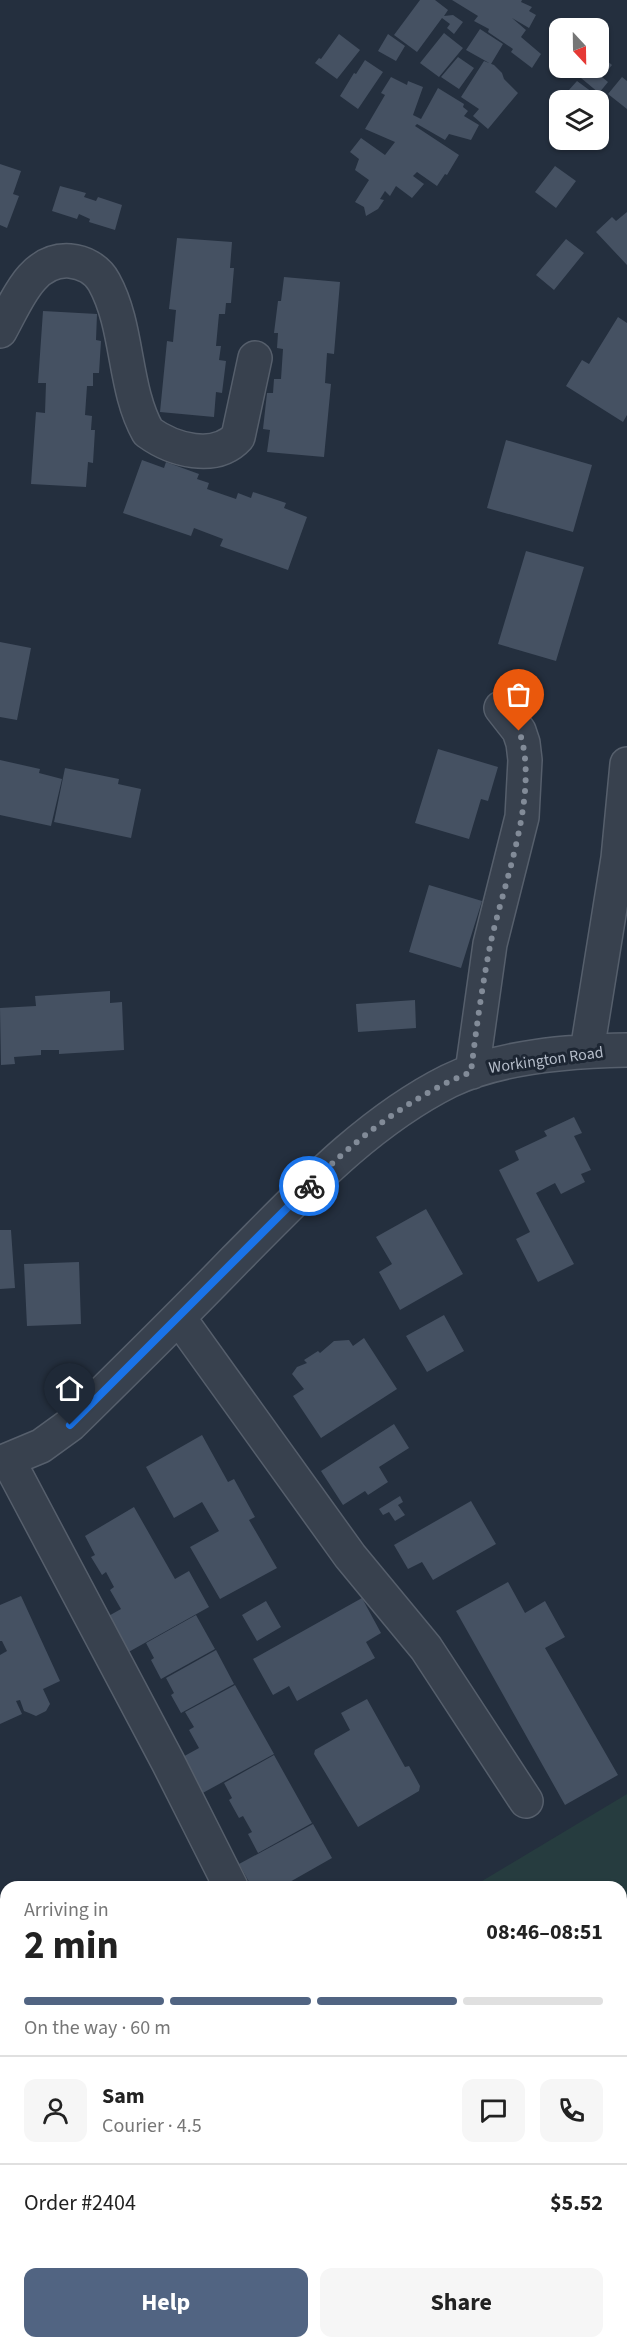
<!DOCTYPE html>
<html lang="en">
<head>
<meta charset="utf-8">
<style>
	:root { --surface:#fff; --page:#f6f6f6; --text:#222; --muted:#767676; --line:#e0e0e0; --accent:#516482 }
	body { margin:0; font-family:"Source Sans 3",sans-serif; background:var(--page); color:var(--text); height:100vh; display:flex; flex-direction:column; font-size:22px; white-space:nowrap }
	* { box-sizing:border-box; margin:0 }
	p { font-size:20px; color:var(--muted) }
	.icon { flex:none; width:33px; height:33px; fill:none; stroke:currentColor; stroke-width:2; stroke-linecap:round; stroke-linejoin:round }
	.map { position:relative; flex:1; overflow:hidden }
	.sheet { position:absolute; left:0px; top:1881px; width:627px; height:468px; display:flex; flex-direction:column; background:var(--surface); border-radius:18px 18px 0 0; box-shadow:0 2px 4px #0004 }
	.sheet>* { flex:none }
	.needle { width:39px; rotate:158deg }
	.fabs { position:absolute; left:549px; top:18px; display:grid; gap:12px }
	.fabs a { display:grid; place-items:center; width:60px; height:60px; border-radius:12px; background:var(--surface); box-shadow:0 2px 4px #0004; font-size:30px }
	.pin { position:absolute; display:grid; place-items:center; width:51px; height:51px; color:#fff; margin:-62px -26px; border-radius:50% 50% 50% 0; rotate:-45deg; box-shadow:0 0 6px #0007 }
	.pin .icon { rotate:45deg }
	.courier { position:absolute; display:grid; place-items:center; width:60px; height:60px; margin:-30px; border:4px solid #1a73e8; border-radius:50%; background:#fff; color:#222; box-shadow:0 2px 8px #0007 }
	.overview em { font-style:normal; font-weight:700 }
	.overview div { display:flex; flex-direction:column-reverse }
	.overview { display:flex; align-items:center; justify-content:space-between; height:102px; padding:0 24px }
	h1 { font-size:39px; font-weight:700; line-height:45px }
	.bar { display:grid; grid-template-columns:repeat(4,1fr); gap:9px 6px; align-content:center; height:72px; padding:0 24px }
	.bar i { height:8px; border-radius:4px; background:var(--line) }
	.bar .current { background:var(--accent) }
	.bar p { grid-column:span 4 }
	.line { display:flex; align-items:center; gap:15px; padding:0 24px; border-top:2px solid var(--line) }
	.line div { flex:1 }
	.round { display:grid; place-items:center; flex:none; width:63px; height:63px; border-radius:12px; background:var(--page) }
	.button { display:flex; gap:12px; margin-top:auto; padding:12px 24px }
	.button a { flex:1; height:69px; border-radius:12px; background:var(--accent); color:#fff; font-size:24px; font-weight:700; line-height:69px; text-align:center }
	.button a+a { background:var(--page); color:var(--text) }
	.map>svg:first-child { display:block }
</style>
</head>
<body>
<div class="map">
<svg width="627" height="2349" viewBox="0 0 627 2349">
	<rect width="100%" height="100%" fill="#242f3e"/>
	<path fill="#263c3f" d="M 627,1794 L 627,2349 L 303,2349 L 303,2343 L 621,2343 L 621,1887 L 472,1887 Z
		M 6,1937 L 6,2119 L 0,2120 L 0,1938 Z"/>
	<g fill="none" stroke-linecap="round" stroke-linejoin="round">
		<path stroke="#394c67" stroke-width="12" d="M 621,1999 L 627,1995
			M 0,2004 L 6,2005
			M 477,2343 L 479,2349"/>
	</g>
	<path fill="#455162" d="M 420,0 L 435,0 L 448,10 L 444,16 L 453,15 L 463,22 L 454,34 L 447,28 L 450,24 L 442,18 L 417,52 L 394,35 Z
		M 452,0 L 522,0 L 521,2 L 532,7 L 529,11 L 536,15 L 529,28 L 512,18 L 526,30 L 521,37 L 541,54 L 532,68 L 511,52 L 513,49 L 488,32 L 489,29 L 474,21 L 478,16 Z
		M 480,29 L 503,44 L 491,64 L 466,50 Z
		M 444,33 L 463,48 L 439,77 L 420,63 Z
		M 339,34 L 360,50 L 337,79 L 315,63 L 319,58 L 321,59 Z
		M 388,34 L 405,46 L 396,61 L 378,51 Z
		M 600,55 L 612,65 L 602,77 L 608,82 L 599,93 L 581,78 L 589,68 L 598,68 Z
		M 458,57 L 474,68 L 459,89 L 441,77 Z
		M 365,60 L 383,72 L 358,109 L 340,96 L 354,73 L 356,74 Z
		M 484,61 L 494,65 L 502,73 L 504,79 L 518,93 L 488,129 L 473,116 L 479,109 L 461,97 Z
		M 391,77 L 407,85 L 408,81 L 423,87 L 413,115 L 421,119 L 438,88 L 464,104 L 463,107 L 468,111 L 464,116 L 479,125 L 471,140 L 449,134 L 445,140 L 417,124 L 415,126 L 459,155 L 447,175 L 445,174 L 437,186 L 417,172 L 413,176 L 424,184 L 412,198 L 396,186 L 390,196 L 385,191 L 380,199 L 384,200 L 378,209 L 366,216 L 364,207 L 355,202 L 369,180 L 355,170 L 359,159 L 350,152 L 361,138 L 385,155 L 395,142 L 365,129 L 385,95 L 381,93 Z
		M 622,77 L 627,81 L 627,109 L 608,94 Z
		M 577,81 L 596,95 L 591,100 L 560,100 Z
		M 0,164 L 21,171 L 13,194 L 19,196 L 7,228 L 0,225 Z
		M 555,166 L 576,181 L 556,208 L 535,192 Z
		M 60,186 L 86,193 L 84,197 L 96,201 L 98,197 L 122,205 L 115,230 L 89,222 L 90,219 L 79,214 L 77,219 L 52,211 Z
		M 627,212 L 627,265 L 596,232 L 612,217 L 616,221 Z
		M 177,238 L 232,242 L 230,268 L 234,268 L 231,303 L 226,303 L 225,314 L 219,314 L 216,346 L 221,346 L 219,360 L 226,361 L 222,393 L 216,392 L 214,417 L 160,412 L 167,341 L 173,342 L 176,310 L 169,309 Z
		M 566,239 L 584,253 L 554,290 L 536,275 Z
		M 284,277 L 340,282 L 334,354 L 327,353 L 325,383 L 331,384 L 324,457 L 267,452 L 270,430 L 263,429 L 267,393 L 273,393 L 274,379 L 281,379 L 283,349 L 277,348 L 278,333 L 274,333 L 278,301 L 281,301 Z
		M 43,311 L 97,314 L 96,340 L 101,341 L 99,373 L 93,373 L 93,386 L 87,386 L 85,415 L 92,416 L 91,430 L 95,430 L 93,463 L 88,462 L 86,487 L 31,484 L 36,412 L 45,413 L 46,383 L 38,383 Z
		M 618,317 L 627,323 L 627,415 L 623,422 L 566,386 L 582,360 L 589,364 Z
		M 506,440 L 592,465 L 573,532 L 487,508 Z
		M 142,460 L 164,468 L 166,462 L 199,474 L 197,479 L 209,483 L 207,489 L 236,499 L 238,493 L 251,498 L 253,492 L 286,503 L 284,508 L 307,517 L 288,570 L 220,546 L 223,539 L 194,528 L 191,536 L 123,513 Z
		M 526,551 L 584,567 L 556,661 L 498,644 Z
		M 0,642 L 31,648 L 17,720 L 0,717 Z
		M 438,749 L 498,767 L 488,801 L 481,799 L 469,839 L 415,823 Z
		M 0,760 L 40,769 L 39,773 L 62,779 L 51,826 L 0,815 Z
		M 65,768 L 119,779 L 118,784 L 141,789 L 131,838 L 54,822 Z
		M 429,885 L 482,901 L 461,968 L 409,952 Z
		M 110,991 L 110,1003 L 122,1002 L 124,1050 L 59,1054 L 59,1050 L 41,1050 L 41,1055 L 14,1057 L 15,1064 L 1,1065 L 0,1008 L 36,1006 L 35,996 Z
		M 415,1000 L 416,1028 L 358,1032 L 356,1004 Z
		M 574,1117 L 582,1133 L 574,1136 L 591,1170 L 581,1174 L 585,1182 L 561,1194 L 555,1183 L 536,1193 L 574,1264 L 538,1282 L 516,1239 L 530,1232 L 499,1170 L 519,1160 L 515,1151 L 547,1136 L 544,1131 Z
		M 426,1209 L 463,1274 L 400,1310 L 379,1272 L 392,1264 L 376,1237 Z
		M 0,1230 L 11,1230 L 15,1288 L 0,1289 Z
		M 79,1262 L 81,1324 L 27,1326 L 24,1264 Z
		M 444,1315 L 464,1351 L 427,1372 L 406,1336 Z
		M 364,1338 L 397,1389 L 321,1438 L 293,1396 L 304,1389 L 292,1374 L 297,1367 L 307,1363 L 304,1360 L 318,1351 L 320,1353 L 334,1341 L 349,1340 L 353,1346 Z
		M 394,1424 L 409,1448 L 379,1467 L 388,1482 L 368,1495 L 365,1491 L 343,1505 L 321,1471 Z
		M 202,1435 L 228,1482 L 234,1479 L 255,1517 L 249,1520 L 277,1568 L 220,1599 L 190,1547 L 219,1531 L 202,1502 L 174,1518 L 146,1467 Z
		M 400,1496 L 403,1502 L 398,1505 L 405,1515 L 395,1521 L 389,1512 L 383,1515 L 379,1509 Z
		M 471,1501 L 496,1544 L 433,1580 L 422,1562 L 408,1569 L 394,1545 Z
		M 134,1507 L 175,1579 L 189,1571 L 209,1607 L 125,1654 L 105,1618 L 121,1609 L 110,1590 L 114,1587 L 106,1572 L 102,1575 L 91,1557 L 95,1555 L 85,1536 Z
		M 508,1582 L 525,1613 L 545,1601 L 565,1637 L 545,1648 L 618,1775 L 565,1805 L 456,1611 Z
		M 21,1596 L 60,1681 L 43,1689 L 50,1704 L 46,1711 L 36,1716 L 29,1713 L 24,1711 L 20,1700 L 16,1701 L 22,1714 L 0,1724 L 0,1655 L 7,1651 L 2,1641 L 0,1641 L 0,1605 Z
		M 362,1598 L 381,1633 L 366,1642 L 375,1658 L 297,1701 L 289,1686 L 273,1695 L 253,1659 Z
		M 266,1601 L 281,1627 L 257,1641 L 242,1615 Z
		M 196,1615 L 215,1649 L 161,1679 L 151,1660 L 154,1658 L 146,1643 Z
		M 216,1650 L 234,1684 L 181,1713 L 171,1695 L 174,1693 L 166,1678 Z
		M 235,1685 L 274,1754 L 199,1795 L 179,1759 L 199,1748 L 189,1730 L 194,1727 L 185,1712 Z
		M 367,1699 L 405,1767 L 409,1766 L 420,1786 L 419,1791 L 358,1827 L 314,1754 L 315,1750 L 350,1730 L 341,1713 Z
		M 274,1755 L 312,1823 L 258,1853 L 248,1834 L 252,1832 L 243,1816 L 239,1818 L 229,1800 L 232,1798 L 224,1783 Z
		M 313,1824 L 332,1858 L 281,1887 L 252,1887 L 239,1864 Z
		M 0,2204 L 6,2207 L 6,2282 L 0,2279 Z
		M 153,2343 L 204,2343 L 213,2349 L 149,2349 Z"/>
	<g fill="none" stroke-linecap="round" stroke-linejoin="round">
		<defs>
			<path id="minor" d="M 0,331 C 16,303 31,258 70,261 C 83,262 97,269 104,282 C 129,327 123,388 148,432 C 173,450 215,462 238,437 L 255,358
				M 587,1051 L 618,858 L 627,764
				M 472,1072 L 490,944 L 522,817 L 525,760 L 523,743 L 519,731 L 501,708
				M 179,1318 L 350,1556 L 426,1648 L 526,1801
				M 8,1460 L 168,1762 L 231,1887
				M 0,1463 L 41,1446 L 70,1425 C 125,1371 180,1317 234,1261 C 299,1196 365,1123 449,1081 C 500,1056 571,1051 627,1050"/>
		</defs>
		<use href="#minor" stroke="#565f6c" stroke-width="36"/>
		<use href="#minor" stroke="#38414e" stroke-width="33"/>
	</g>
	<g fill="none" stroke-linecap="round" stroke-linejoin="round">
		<path stroke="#828b98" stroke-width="6" stroke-dasharray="0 10.8" d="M 309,1186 C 354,1140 411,1096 471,1072 C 476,1030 482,987 490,946 C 503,884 541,791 519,731"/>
		<path stroke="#1a73e8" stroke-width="8" d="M 70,1425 L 309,1186"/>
	</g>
	<g text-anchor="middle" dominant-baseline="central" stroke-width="6" stroke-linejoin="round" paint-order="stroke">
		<g font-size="16" fill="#b4bcc9" stroke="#1d2633">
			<text transform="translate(546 1060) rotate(-8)">Workington Road</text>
		</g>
	</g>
</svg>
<div class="fabs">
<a><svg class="needle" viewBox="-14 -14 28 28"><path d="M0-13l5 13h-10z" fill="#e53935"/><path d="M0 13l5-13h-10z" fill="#767676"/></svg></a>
<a><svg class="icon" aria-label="layers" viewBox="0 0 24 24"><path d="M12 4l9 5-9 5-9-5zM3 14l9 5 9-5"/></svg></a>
</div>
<div class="pin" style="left:519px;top:731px;background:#ea580c"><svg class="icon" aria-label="bag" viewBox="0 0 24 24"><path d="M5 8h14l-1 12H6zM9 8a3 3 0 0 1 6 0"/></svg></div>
<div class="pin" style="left:70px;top:1425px;background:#1f2937"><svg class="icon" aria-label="home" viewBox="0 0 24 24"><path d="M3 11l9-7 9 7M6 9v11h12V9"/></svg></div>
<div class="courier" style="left:309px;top:1186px"><svg class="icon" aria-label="bike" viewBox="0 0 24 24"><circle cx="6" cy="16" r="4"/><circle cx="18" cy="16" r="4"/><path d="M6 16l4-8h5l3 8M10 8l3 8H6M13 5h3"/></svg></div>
<section class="sheet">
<div class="overview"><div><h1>2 min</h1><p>Arriving in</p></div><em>08:46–08:51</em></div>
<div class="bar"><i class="current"></i><i class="current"></i><i class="current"></i><i></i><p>On the way · 60 m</p></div>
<div class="line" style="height:108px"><a class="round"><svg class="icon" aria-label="person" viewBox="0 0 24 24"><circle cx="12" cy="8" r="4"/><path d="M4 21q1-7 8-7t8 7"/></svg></a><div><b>Sam</b><p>Courier · 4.5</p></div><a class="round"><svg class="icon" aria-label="chat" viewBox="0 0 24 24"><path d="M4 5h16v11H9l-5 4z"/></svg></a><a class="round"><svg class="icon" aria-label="phone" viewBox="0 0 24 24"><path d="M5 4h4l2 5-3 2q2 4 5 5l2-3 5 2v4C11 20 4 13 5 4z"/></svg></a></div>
<div class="line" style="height:78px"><div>Order #2404</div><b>$5.52</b></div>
<div class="button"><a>Help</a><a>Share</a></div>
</section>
</div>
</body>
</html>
